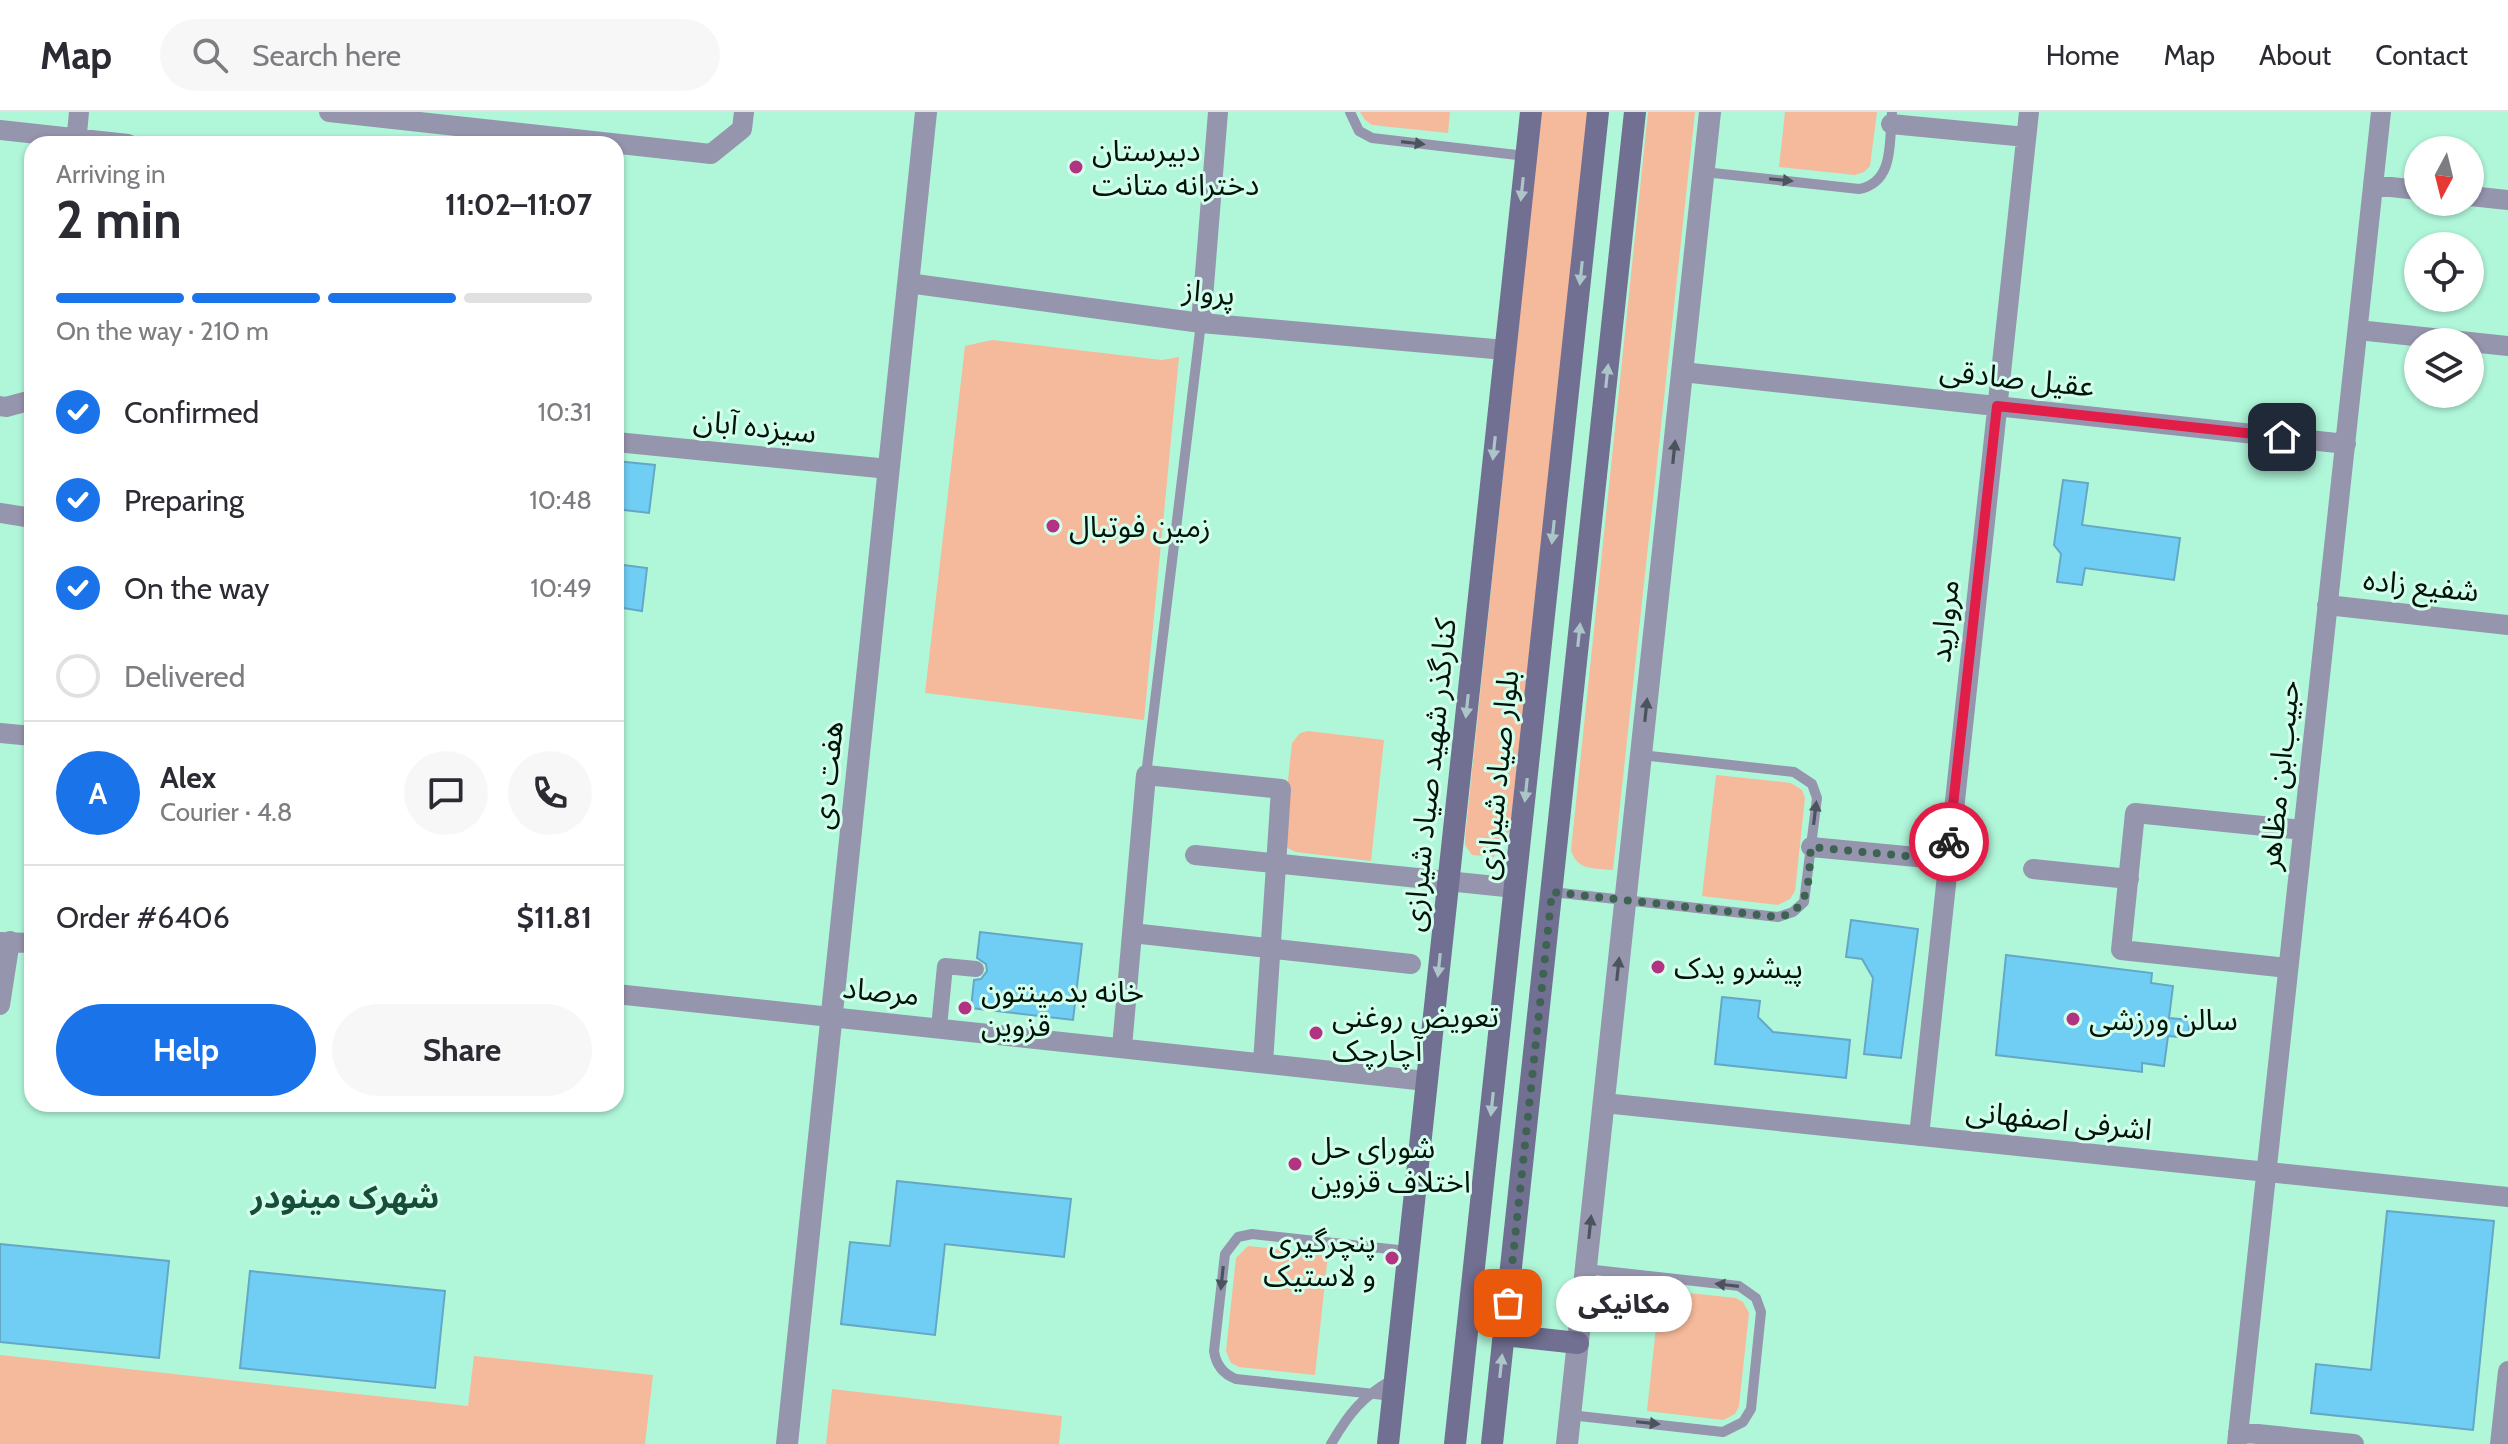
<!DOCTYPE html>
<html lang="en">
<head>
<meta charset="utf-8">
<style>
	:root { --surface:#fff; --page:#f7f7f7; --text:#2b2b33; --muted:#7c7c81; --line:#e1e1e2; --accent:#1a73e8 }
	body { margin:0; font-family:Cabin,"Noto Sans Arabic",sans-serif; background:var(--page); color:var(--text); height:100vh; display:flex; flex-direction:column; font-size:30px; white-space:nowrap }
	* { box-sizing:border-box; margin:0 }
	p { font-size:26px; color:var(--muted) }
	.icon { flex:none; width:44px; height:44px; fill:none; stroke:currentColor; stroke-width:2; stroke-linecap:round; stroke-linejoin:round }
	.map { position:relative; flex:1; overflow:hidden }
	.panel { position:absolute; left:24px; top:24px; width:600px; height:976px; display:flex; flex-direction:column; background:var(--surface); border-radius:24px; box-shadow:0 2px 6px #0004 }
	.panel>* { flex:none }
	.needle { width:52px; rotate:187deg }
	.controls { position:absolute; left:2404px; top:24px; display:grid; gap:16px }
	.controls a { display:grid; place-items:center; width:80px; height:80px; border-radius:50%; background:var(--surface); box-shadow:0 2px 6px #0004; font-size:40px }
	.pin { position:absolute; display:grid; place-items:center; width:68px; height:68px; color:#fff; margin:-34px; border-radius:16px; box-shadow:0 4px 12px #0006 }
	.courier { position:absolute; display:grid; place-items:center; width:80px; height:80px; margin:-40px; border:6px solid #e11d48; border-radius:50%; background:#fff; color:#222; box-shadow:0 2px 10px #0007 }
	.bubble { position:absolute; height:56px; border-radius:28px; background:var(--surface); box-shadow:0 2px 6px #0004; font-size:26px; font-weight:800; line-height:56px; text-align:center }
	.summary em { font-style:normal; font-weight:800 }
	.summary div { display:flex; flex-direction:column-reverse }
	.summary { display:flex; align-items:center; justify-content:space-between; height:136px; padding:0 32px }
	h1 { font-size:52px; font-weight:800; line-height:60px }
	.bar { display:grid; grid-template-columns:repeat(4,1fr); gap:12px 8px; align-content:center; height:96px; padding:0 32px }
	.bar i { height:10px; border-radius:6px; background:var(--line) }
	.bar .selected { background:var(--accent) }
	.bar p { grid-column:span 4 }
	.line { display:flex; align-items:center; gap:20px; padding:0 32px; border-top:2px solid var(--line) }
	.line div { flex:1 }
	.round { display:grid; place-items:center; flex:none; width:84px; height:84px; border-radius:42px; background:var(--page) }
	ol { padding:0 32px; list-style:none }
	li { display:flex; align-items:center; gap:24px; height:88px }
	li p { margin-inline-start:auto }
	li .icon { padding:8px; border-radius:50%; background:var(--accent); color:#fff; stroke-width:4 }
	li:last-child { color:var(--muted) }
	li i { width:44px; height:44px; border:4px solid var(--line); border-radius:50% }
	.primary-button { display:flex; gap:16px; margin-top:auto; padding:16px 32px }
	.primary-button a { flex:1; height:92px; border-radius:48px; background:var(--accent); color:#fff; font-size:32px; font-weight:800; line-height:92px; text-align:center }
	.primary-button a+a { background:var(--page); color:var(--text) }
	header { display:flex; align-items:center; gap:48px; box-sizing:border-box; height:112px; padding:0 40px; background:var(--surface); border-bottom:2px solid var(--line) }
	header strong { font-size:38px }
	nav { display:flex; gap:44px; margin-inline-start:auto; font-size:28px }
	.search { width:560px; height:72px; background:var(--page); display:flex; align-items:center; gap:20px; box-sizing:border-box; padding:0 28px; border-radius:44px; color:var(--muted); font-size:30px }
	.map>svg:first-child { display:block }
</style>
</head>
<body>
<header>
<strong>Map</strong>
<div class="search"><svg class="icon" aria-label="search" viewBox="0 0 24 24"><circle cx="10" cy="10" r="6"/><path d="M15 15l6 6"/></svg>Search here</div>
<nav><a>Home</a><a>Map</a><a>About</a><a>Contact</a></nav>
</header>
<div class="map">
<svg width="2508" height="1332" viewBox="0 0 2508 1332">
	<rect width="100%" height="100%" fill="#b0f7da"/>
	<path fill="#f5b99b" d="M 1360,0 L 1450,0 L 1448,21 L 1372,13 L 1365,8 Z
		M 1541,0 L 1588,0 L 1510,719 L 1502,727 L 1494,745 L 1472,743 L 1465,733 L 1465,726 Z
		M 1648,0 L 1695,0 L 1613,758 C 1594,756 1577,759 1571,738 Z
		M 1785,0 L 1877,0 L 1870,54 L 1864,60 L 1855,63 L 1779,55 Z
		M 992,228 L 1162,248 L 1179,245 L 1144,608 L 925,581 L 965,234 Z
		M 1308,619 L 1384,628 L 1371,749 L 1296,740 L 1287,736 L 1282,724 L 1292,631 L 1300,621 Z
		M 1716,663 L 1791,671 L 1802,678 L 1805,686 L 1795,779 L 1790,787 L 1778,793 L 1702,784 Z
		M 1248,1134 L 1328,1142 L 1315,1263 L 1239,1255 L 1231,1251 L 1226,1239 L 1236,1146 Z
		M 1660,1178 L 1736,1186 L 1743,1190 L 1749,1201 L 1739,1294 L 1735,1302 L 1723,1308 L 1647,1299 Z
		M 0,1243 L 468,1294 L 474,1244 L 653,1263 L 645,1332 L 0,1332 Z
		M 832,1277 L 1062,1304 L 1059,1332 L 826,1332 Z"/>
	<path fill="#70cdf3" stroke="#64a8c5" stroke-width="2" d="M 616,349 L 655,353 L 649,401 L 616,397 Z
		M 2063,368 L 2088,371 L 2082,413 L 2180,426 L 2174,468 L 2085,456 L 2082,473 L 2057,470 L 2061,442 L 2054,433 Z
		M 616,452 L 647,456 L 642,499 L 616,495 Z
		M 1851,808 L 1918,817 L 1901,946 L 1864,942 L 1873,866 L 1862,847 L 1846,845 Z
		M 980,820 L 1082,832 L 1073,908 L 971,896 L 974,868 L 981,867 L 987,859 L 986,852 L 977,846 Z
		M 2006,843 L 2152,861 L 2151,871 L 2173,874 L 2169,906 L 2190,908 L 2188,926 L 2168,924 L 2164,954 L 2142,951 L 2142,960 L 1996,943 Z
		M 1722,885 L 1760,889 L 1758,905 L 1773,920 L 1850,928 L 1846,966 L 1715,952 Z
		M 897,1069 L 1071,1087 L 1064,1145 L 945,1132 L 935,1223 L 841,1212 L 850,1130 L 890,1134 Z
		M 2387,1099 L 2494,1109 L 2473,1318 L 2311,1301 L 2316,1252 L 2371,1258 Z
		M 0,1132 L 169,1149 L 159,1246 L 0,1230 Z
		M 250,1159 L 445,1179 L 435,1276 L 240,1256 Z"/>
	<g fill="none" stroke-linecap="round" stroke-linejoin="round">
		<path stroke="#9695ae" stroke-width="10" d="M 1350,0 L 1359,19 L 1372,26 L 1526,44
			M 1704,60 L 1859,77 C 1895,70 1889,29 1892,0
			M 1146,663 L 1201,211
			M 1552,780 L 1778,805 L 1793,800 L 1804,790 L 1817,686 L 1812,672 L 1794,660 L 1641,643
			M 1393,1284 L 1236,1267 C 1223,1262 1216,1253 1214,1239 L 1225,1142 L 1238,1125 L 1252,1122 L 1408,1139
			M 1570,1303 L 1723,1320 L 1743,1310 L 1751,1297 L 1761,1200 L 1756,1186 L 1739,1174 L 1586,1157
			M 1331,1332 C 1349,1301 1362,1285 1393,1267"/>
		<path stroke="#9695ae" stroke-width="16" d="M 939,915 L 945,854 L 976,857"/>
		<path stroke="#9695ae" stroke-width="20" d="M 329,0 L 711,42 L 742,17 L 744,0
			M 1891,12 L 2026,25
			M 0,18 L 128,32
			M 76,32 L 79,0
			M 2373,73 L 2418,78
			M 2470,84 L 2508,88
			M 908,171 L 1201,211 L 1505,238
			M 1201,211 L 1218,0
			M 2358,218 L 2508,234
			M 1682,260 L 2346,332
			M 0,294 L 6,295 L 32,288
			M 616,330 L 889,357
			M 0,401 L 32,406
			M 2327,493 L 2508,513
			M 0,621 L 32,624
			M 1811,735 L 1948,748
			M 1195,743 L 1515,776
			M 2033,757 L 2129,767
			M 1132,821 L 1411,852
			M 0,830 L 32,831
			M 2288,856 L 2121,838 L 2135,701 L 2303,718
			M 616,882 L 1426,969
			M 0,893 L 10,829
			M 1122,935 L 1146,663 L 1281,677 L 1263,951
			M 1604,991 L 2508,1085
			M 1919,1024 L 2029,0
			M 2238,1320 L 2354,1332
			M 2237,1332 L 2381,0
			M 2500,1332 L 2508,1259"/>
		<path stroke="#9695ae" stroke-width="22" d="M 787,1332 L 926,0
			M 1567,1332 L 1710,0"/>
		<path stroke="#716f92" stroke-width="22" d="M 1504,1223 L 1578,1231
			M 1388,1332 L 1531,0
			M 1455,1332 L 1598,0
			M 1492,1332 L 1635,0"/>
	</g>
	<defs><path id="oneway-solid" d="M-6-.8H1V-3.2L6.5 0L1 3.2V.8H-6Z" transform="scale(2)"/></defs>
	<g fill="#4b545c">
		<use href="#oneway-solid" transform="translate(1413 31) rotate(7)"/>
		<use href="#oneway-solid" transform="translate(1781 68) rotate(6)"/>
		<use href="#oneway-solid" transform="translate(1674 340) rotate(-84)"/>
		<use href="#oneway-solid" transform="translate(1646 598) rotate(-84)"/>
		<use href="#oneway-solid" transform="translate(1815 701) rotate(-83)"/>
		<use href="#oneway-solid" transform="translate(1618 857) rotate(-84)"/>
		<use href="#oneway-solid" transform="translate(1590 1115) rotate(-84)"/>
		<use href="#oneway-solid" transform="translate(1222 1166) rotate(96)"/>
		<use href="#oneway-solid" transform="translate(1727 1173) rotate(-173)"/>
		<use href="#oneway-solid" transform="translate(1648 1311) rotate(6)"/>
	</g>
	<g fill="#acc5c8">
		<use href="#oneway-solid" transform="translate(1522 77) rotate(96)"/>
		<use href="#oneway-solid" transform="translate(1581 161) rotate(96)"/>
		<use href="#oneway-solid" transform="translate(1607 264) rotate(-84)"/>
		<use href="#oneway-solid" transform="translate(1494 336) rotate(96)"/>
		<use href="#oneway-solid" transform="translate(1553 420) rotate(96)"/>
		<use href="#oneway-solid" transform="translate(1579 523) rotate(-84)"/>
		<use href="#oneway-solid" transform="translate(1467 594) rotate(96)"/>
		<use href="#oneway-solid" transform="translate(1526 678) rotate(96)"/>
		<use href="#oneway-solid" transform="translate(1439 853) rotate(96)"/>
		<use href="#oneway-solid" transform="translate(1492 992) rotate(96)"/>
		<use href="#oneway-solid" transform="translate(1501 1254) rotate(-84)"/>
	</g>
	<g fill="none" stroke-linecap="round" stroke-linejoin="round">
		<path stroke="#3e6353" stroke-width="8" stroke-dasharray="0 14.4" d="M 1508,1191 L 1552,780 L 1778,805 C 1813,800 1808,761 1811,735 L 1948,748 L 1949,730"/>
		<path stroke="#e11d48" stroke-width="10" d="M 1949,730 L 1997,294 L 2282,325"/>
	</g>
	<g fill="#b23381" stroke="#d4feec" stroke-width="3">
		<circle cx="1076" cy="55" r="8"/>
		<circle cx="1053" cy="414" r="8"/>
		<circle cx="1658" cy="855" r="8"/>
		<circle cx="965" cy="896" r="8"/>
		<circle cx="2073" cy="907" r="8"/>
		<circle cx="1316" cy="921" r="8"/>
		<circle cx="1295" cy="1052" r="8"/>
		<circle cx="1392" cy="1146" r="8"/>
	</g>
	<g text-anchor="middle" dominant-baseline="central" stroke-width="6" stroke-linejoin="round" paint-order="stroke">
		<g font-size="30" fill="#00140b" stroke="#d4feec" text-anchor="start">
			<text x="1092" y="38">دبیرستان<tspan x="1092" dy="34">دخترانه متانت</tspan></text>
			<text x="1069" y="414">زمین فوتبال</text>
			<text x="1674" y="855">پیشرو یدک</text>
			<text x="981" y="879">خانه بدمینتون<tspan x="981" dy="34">قزوین</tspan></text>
			<text x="1332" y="904">تعویض روغنی<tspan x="1332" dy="34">آچارچک</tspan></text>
			<text x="2089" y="907">سالن ورزشی</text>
			<text x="1311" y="1035">شورای حل<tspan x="1311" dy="34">اختلاف قزوین</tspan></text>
			<text x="1376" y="1129" text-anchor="end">پنچرگیری<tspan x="1376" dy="34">و لاستیک</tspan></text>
		</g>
		<g font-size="30" fill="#00140b" stroke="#d4feec">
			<text transform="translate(1209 180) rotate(6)">پرواز</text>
			<text transform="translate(2017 266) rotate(6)">عقیل صادقی</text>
			<text transform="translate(755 314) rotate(6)">سیزده آبان</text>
			<text transform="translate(2421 473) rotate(6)">شفیع زاده</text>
			<text transform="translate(1944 509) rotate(-84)">مروارید</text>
			<text transform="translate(827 663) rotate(-84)">هفت دی</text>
			<text transform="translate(1429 663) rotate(-84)">کنارگذر شهید صیاد شیرازی</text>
			<text transform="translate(1497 663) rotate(-84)">بلوار صیاد شیرازی</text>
			<text transform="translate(2279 663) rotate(-84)">حبیب‌ابن مظاهر</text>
			<text transform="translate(881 879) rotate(6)">مرصاد</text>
			<text transform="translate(2059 1008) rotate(6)">اشرفی اصفهانی</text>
		</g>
		<g font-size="32" font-weight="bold" fill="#174d3b" stroke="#d4feec">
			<text x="345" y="1084">شهرک مینودر</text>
		</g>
	</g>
</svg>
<div class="controls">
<a><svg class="needle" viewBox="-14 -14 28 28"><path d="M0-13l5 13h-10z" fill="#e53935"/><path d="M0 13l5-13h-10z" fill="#7c7c81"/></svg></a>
<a><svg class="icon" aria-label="locate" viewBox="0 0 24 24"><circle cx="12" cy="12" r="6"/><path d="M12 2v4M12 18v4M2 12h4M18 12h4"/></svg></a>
<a><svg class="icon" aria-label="layers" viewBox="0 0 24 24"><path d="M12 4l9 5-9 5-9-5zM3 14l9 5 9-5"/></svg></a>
</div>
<div class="pin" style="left:1508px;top:1191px;background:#ea580c"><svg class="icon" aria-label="bag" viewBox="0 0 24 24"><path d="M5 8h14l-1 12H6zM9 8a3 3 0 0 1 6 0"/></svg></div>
<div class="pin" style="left:2282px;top:325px;background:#1f2937"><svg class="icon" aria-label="home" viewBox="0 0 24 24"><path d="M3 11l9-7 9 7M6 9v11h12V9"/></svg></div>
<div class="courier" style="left:1949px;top:730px"><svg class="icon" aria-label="bike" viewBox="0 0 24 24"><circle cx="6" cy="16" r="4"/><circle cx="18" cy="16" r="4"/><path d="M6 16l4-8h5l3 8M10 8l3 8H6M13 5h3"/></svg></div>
<div class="bubble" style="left:1556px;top:1164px;width:136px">مکانیکی</div>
<section class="panel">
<div class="summary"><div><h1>2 min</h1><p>Arriving in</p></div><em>11:02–11:07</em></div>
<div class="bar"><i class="selected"></i><i class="selected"></i><i class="selected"></i><i></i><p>On the way · 210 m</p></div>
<ol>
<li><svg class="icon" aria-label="check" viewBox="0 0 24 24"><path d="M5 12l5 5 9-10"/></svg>Confirmed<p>10:31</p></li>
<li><svg class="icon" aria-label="check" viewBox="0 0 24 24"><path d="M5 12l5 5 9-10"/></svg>Preparing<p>10:48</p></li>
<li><svg class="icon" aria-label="check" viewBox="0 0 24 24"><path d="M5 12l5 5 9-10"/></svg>On the way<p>10:49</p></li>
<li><i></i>Delivered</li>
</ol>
<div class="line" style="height:144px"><b class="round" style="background:var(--accent);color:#fff">A</b><div><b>Alex</b><p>Courier · 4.8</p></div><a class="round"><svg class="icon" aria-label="chat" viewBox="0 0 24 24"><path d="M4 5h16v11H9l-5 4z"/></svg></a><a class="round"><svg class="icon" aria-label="phone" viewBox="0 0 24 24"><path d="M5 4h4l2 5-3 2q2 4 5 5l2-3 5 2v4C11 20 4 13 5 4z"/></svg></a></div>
<div class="line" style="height:104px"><div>Order #6406</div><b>$11.81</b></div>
<div class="primary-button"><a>Help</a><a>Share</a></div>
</section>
</div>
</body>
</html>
